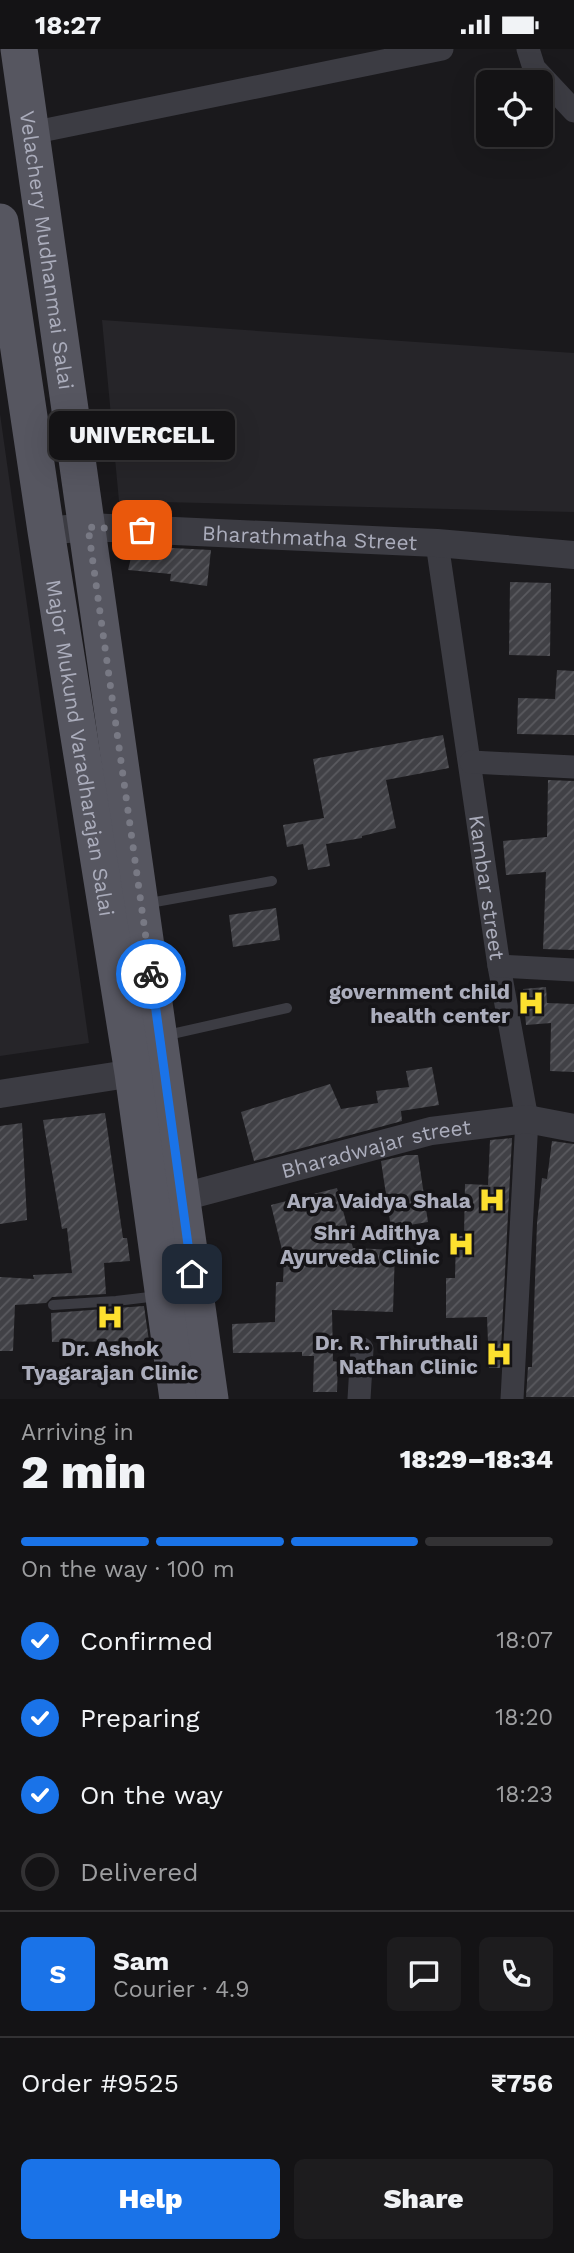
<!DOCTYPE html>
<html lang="en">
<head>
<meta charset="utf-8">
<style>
	:root { --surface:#141315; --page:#1d1c1e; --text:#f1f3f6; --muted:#9d9ea0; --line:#333234; --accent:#1a73e8 }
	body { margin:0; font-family:"Work Sans",sans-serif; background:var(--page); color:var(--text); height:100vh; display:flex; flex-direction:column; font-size:26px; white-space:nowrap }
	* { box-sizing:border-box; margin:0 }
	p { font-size:23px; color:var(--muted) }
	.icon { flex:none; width:38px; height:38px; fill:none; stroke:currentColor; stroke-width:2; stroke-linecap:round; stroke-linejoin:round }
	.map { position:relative; height:1350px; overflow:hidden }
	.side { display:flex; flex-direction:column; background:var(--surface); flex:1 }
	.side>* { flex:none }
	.fabs { position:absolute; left:476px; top:21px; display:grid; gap:14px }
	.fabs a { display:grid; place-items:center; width:77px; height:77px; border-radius:10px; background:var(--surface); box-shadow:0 7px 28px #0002,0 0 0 2px var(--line); font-size:35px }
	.pin { position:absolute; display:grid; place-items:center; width:60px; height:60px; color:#fff; margin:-30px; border-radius:14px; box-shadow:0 4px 10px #0006 }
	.courier { position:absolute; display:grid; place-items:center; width:70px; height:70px; margin:-35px; border:5px solid #1a73e8; border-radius:50%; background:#fff; color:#222; box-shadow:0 2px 9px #0007 }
	.bubble { position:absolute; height:49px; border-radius:10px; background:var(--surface); box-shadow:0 7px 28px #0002,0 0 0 2px var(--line); font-size:23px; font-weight:800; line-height:49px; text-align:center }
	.overview em { font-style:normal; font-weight:800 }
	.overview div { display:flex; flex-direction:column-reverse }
	.overview { display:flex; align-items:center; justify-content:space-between; height:119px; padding:0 21px }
	h1 { font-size:46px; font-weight:800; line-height:52px }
	.bar { display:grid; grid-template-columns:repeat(4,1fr); gap:10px 7px; align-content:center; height:84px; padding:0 21px }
	.bar i { height:9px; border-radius:5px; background:var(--line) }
	.bar .active { background:var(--accent) }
	.bar p { grid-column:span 4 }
	.line { display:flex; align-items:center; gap:18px; padding:0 21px; border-top:2px solid var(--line) }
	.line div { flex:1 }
	.round { display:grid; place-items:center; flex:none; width:74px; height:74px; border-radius:10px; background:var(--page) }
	ol { padding:0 21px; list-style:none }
	li { display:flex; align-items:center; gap:21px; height:77px }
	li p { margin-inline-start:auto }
	li .icon { padding:7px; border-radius:50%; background:var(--accent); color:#fff; stroke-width:4 }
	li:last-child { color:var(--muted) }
	li i { width:38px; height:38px; border:4px solid var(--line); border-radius:50% }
	.cta { display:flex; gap:14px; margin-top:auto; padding:14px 21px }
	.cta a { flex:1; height:80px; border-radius:10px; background:var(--accent); color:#fff; font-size:28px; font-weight:800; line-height:80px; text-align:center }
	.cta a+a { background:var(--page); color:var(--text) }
	.status { display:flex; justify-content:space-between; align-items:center; height:49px; padding:0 35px; background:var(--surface); direction:ltr }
	.status svg { height:19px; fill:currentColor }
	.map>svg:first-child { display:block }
</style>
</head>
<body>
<div class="status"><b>18:27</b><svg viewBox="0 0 49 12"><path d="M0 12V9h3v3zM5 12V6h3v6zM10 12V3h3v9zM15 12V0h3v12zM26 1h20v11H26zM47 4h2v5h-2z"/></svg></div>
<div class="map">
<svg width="574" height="1350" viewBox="0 0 574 1350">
	<defs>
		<pattern id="building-hatch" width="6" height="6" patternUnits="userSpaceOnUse" patternTransform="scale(1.75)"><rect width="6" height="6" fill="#414146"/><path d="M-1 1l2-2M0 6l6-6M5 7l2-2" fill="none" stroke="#5a5a5f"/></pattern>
	</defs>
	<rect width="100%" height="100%" fill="#1a191c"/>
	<path fill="#262529" d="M 102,271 L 574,304 L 574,463 L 119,452 Z
		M 0,365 L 89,994 L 0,1007 Z"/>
	<path fill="url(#building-hatch)" d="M 134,497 L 211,501 L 207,537 L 170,532 L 171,525 L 128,521 Z
		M 510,533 L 551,534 L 550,607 L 509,606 Z
		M 557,621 L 574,622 L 574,686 L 517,685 L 518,649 L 555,650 Z
		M 443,686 L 449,719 L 386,731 L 396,779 L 362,787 L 362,789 L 326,795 L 330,817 L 308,821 L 303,795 L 287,798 L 283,776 L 324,769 L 313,710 Z
		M 548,731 L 574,732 L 574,901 L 543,900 L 546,823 L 506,826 L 503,792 L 547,788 Z
		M 276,859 L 280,891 L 233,898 L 229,866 Z
		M 546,938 L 547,954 L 574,955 L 574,1023 L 550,1022 L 551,974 L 526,976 L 523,940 Z
		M 432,1018 L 439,1056 L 401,1062 L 402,1072 L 254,1112 L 241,1063 L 330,1035 L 341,1060 L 378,1054 L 376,1042 L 409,1038 L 406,1022 Z
		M 105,1064 L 123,1189 L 127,1189 L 130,1212 L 104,1214 L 106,1245 L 52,1248 L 46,1254 L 15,1256 L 13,1302 L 0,1302 L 0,1228 L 34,1230 L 33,1226 L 72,1224 L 67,1179 L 62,1180 L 43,1071 Z
		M 22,1074 L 27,1171 L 0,1175 L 0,1077 Z
		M 512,1089 L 500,1319 L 489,1319 L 487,1268 L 446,1269 L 446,1229 L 455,1229 L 456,1187 L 464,1187 L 465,1135 L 488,1136 L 490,1091 Z
		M 552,1092 L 574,1095 L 574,1348 L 526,1348 L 528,1318 L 532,1318 L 537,1174 L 542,1129 L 547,1130 Z
		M 407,1106 L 418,1106 L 428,1173 L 391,1179 L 381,1112 Z
		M 337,1139 L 353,1199 L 395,1201 L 393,1263 L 332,1261 L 333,1312 L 338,1313 L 337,1343 L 313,1343 L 314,1307 L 302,1307 L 302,1303 L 233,1304 L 232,1275 L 275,1273 L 276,1233 L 283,1233 L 284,1209 L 271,1156 Z
		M 144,1257 L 149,1292 L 52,1293 L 51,1264 Z"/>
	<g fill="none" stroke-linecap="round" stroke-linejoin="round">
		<path stroke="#3c3c43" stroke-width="10" d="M 144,855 L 272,832
			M 163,987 L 287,959
			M 53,1256 L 116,1252 L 158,1247"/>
		<g stroke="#3c3c43" stroke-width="23">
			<path d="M 528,0 L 534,19 L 574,62"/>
			<path d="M 31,84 L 442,0"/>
			<path id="s1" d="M 437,494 L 499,917 L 527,1070 L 512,1350"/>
			<path d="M 471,713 L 574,718"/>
			<path d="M 499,917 L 574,921"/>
			<path d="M 359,1350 L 362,1300"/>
		</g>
		<g stroke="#3c3c43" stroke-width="28">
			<path id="s2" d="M 46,482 L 88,478 L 437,494 L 574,506"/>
			<path d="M 0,1045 L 153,1021"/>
			<path id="s3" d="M 164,1153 L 431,1082 L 527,1070 L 574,1079"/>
		</g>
		<g stroke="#565660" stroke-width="37">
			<path id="s4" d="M 19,0 L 210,1350"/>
			<path id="s5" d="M 0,173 L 46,482 L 133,1024 L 178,1350"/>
		</g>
	</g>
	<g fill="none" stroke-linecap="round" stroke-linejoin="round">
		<path stroke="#787984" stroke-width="7" stroke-dasharray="0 12.6" d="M 142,481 L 88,478 L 151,925"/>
		<path stroke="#1a73e8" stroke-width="9" d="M 151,925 L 192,1225"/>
	</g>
	<defs>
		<symbol id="hospital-bare" viewBox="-9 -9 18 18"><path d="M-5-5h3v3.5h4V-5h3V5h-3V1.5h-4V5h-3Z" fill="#fde02f" stroke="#151417" stroke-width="2.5" paint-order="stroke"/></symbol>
	</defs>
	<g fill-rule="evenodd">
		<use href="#hospital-bare" x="512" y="935" width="38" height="38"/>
		<use href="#hospital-bare" x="473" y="1132" width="38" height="38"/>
		<use href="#hospital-bare" x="442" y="1176" width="38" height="38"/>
		<use href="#hospital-bare" x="91" y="1249" width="38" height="38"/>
		<use href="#hospital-bare" x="480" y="1286" width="38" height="38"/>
	</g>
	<g text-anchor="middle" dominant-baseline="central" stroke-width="7" stroke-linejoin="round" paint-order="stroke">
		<g font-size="21" fill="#abadbc" stroke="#151417">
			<text stroke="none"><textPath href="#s4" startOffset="203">Velachery Mudhanmai Salai</textPath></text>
			<text stroke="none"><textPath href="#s2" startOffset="264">Bharathmatha Street</textPath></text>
			<text stroke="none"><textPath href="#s5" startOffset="532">Major Mukund Varadharajan Salai</textPath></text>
			<text stroke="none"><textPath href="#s1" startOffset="348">Kambar street</textPath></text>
			<text stroke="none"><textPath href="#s3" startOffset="219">Bharadwajar street</textPath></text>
		</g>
		<g font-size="21" font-weight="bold" fill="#abadbc" stroke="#151417" text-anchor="end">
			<text x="510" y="942">government child<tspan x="510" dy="24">health center</tspan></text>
			<text x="471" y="1151">Arya Vaidya Shala</text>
			<text x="440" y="1183">Shri Adithya<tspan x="440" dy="24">Ayurveda Clinic</tspan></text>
			<text x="478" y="1293">Dr. R. Thiruthali<tspan x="478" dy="24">Nathan Clinic</tspan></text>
			<text x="110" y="1299" text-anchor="middle">Dr. Ashok<tspan x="110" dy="24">Tyagarajan Clinic</tspan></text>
		</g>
	</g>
</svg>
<div class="fabs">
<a><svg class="icon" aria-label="locate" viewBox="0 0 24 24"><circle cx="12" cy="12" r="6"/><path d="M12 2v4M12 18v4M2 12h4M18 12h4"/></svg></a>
</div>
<div class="pin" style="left:142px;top:481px;background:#ea580c"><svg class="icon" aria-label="bag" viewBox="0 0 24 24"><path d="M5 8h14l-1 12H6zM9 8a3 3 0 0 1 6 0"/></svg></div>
<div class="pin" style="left:192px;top:1225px;background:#1f2937"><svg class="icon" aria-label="home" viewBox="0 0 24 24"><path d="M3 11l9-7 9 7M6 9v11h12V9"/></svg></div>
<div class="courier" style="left:151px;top:925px"><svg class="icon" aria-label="bike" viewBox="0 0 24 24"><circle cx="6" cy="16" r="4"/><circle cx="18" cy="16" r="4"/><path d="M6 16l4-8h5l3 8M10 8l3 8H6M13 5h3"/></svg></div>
<div class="bubble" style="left:49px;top:362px;width:186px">UNIVERCELL</div>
</div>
<section class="side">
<div class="overview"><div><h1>2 min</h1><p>Arriving in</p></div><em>18:29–18:34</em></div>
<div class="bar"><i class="active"></i><i class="active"></i><i class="active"></i><i></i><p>On the way · 100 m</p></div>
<ol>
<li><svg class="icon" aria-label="check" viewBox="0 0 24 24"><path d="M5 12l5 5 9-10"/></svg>Confirmed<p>18:07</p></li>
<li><svg class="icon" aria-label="check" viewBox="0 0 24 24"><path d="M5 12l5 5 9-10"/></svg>Preparing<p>18:20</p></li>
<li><svg class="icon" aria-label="check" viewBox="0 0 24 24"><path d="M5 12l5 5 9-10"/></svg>On the way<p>18:23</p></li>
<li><i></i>Delivered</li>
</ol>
<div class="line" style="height:126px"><b class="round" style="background:var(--accent);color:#fff">S</b><div><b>Sam</b><p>Courier · 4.9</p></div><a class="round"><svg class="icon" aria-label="chat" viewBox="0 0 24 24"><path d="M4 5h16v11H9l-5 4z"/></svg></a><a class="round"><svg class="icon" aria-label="phone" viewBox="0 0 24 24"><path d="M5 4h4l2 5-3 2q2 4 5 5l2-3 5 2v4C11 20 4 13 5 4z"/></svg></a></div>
<div class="line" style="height:91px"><div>Order #9525</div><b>₹756</b></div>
<div class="cta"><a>Help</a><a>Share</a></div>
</section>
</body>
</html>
